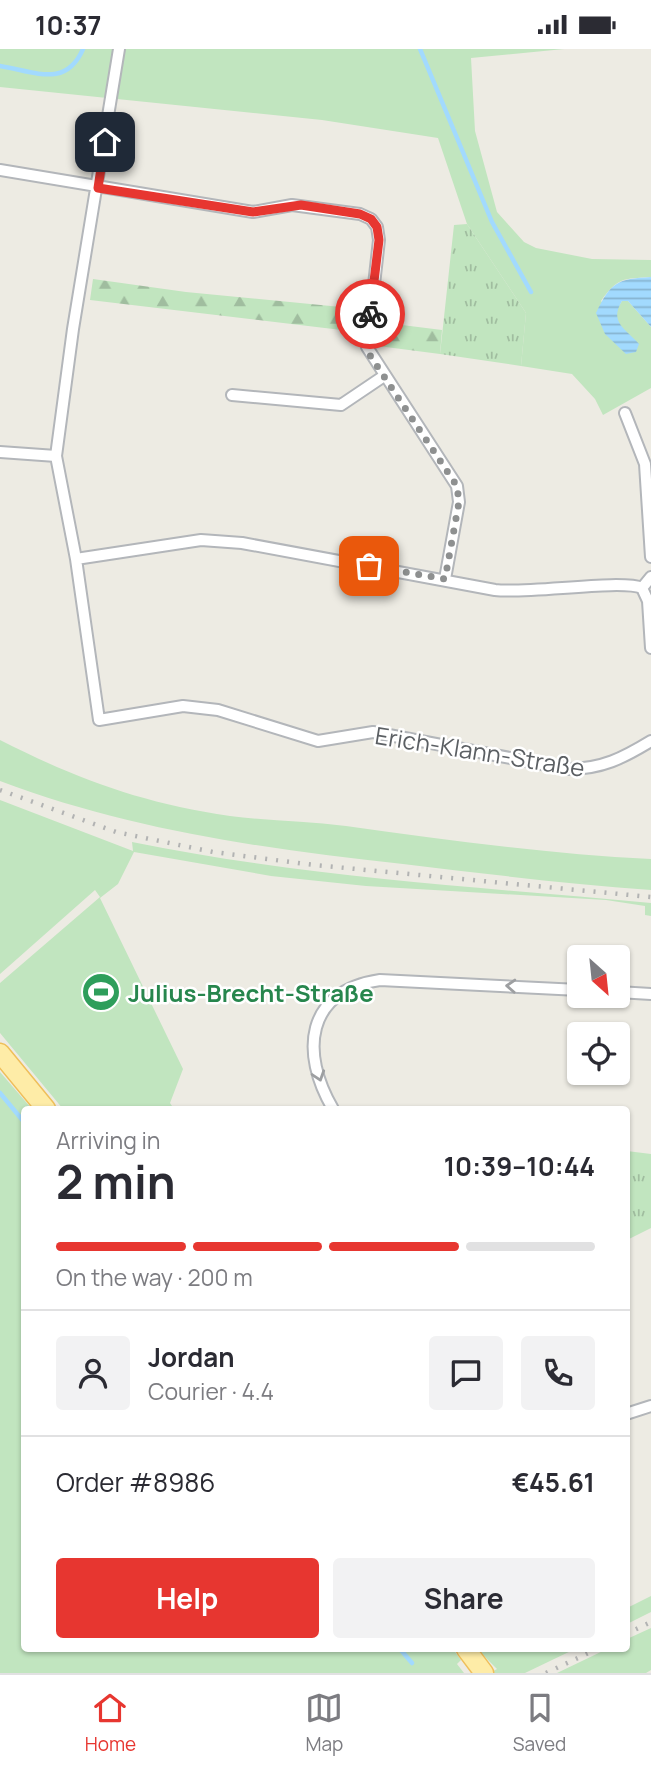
<!DOCTYPE html>
<html lang="en">
<head>
<meta charset="utf-8">
<style>
	:root { --surface:#fff; --page:#f2f2f3; --text:#2b2b33; --muted:#7c7c81; --line:#e1e1e2; --accent:#e73630 }
	body { margin:0; font-family:Manrope,sans-serif; background:var(--page); color:var(--text); height:100vh; display:flex; flex-direction:column; font-size:26px; white-space:nowrap }
	* { box-sizing:border-box; margin:0 }
	p { font-size:23px; color:var(--muted) }
	.icon { flex:none; width:38px; height:38px; fill:none; stroke:currentColor; stroke-width:2; stroke-linecap:round; stroke-linejoin:round }
	.map { position:relative; flex:1; overflow:hidden }
	.panel { position:absolute; left:21px; top:1057px; width:609px; height:546px; display:flex; flex-direction:column; background:var(--surface); border-radius:7px; box-shadow:0 2px 5px #0004 }
	.panel>* { flex:none }
	.needle { width:46px; rotate:153deg }
	.controls { position:absolute; left:567px; top:896px; display:grid; gap:14px }
	.controls a { display:grid; place-items:center; width:63px; height:63px; border-radius:7px; background:var(--surface); box-shadow:0 2px 5px #0004; font-size:35px }
	.pin { position:absolute; display:grid; place-items:center; width:60px; height:60px; color:#fff; margin:-30px; border-radius:14px; box-shadow:0 4px 10px #0006 }
	.courier { position:absolute; display:grid; place-items:center; width:70px; height:70px; margin:-35px; border:5px solid #e73630; border-radius:50%; background:#fff; color:#222; box-shadow:0 2px 9px #0007 }
	.summary em { font-style:normal; font-weight:700 }
	.summary div { display:flex; flex-direction:column-reverse }
	.summary { display:flex; align-items:center; justify-content:space-between; height:119px; padding:0 35px }
	h1 { font-size:46px; font-weight:700; line-height:52px }
	.bar { display:grid; grid-template-columns:repeat(4,1fr); gap:10px 7px; align-content:center; height:84px; padding:0 35px }
	.bar i { height:9px; border-radius:5px; background:var(--line) }
	.bar .selected { background:var(--accent) }
	.bar p { grid-column:span 4 }
	.line { display:flex; align-items:center; gap:18px; padding:0 35px; border-top:2px solid var(--line) }
	.line div { flex:1 }
	.round { display:grid; place-items:center; flex:none; width:74px; height:74px; border-radius:7px; background:var(--page) }
	.cta { display:flex; gap:14px; margin-top:auto; padding:14px 35px }
	.cta a { flex:1; height:80px; border-radius:7px; background:var(--accent); color:#fff; font-size:28px; font-weight:700; line-height:80px; text-align:center }
	.cta a+a { background:var(--page); color:var(--text) }
	.status { display:flex; justify-content:space-between; align-items:center; height:49px; padding:0 35px; background:var(--surface); direction:ltr }
	.status svg { height:19px; fill:currentColor }
	.tab-bar { display:flex; justify-content:space-around; align-items:center; height:98px; border-top:2px solid var(--line); background:var(--surface); font-size:19px; color:var(--muted) }
	.tab-bar a { display:grid; justify-items:center; gap:4px }
	.tab-bar .selected { color:var(--accent) }
	.map>svg:first-child { display:block }
</style>
</head>
<body>
<div class="status"><b>10:37</b><svg viewBox="0 0 49 12"><path d="M0 12V9h3v3zM5 12V6h3v6zM10 12V3h3v9zM15 12V0h3v12zM26 1h20v11H26zM47 4h2v5h-2z"/></svg></div>
<div class="map">
<svg width="651" height="1624" viewBox="0 0 651 1624">
	<defs>
		<pattern id="forest-firs" width="22" height="20" patternUnits="userSpaceOnUse" patternTransform="scale(1.75)"><rect width="22" height="20" fill="#c1e5bf"/><path d="M5 1l3.5 6h-7zM16 11l3.5 6h-7z" fill="#a0bd9f"/></pattern>
		<pattern id="park-tufts" width="24" height="20" patternUnits="userSpaceOnUse" patternTransform="scale(1.75)"><rect width="24" height="20" fill="#c1e5bf"/><path d="M3 7l-1-3M5 7V3M7 7l1-3M15 17l-1-3M17 17v-4M19 17l1-3" fill="none" stroke="#a0bd9f"/></pattern>
		<pattern id="water-rules" width="6" height="5" patternUnits="userSpaceOnUse" patternTransform="scale(1.75)"><rect width="6" height="5" fill="#a2dafe"/><path d="M0 2.5h6" fill="none" stroke="#87b4d1"/></pattern>
	</defs>
	<rect width="100%" height="100%" fill="#edebe3"/>
	<path fill="#c1e5bf" d="M 0,0 L 564,0 L 471,9 L 475,82 L 497,163 L 524,193 L 536,199 L 592,210 L 651,211 L 651,228 C 623,230 618,228 601,252 L 616,269 L 615,263 L 622,252 L 628,252 L 651,278 L 651,339 L 603,366 L 595,350 L 572,325 L 521,317 L 526,264 L 467,175 L 438,89 L 322,71 L 0,38 Z
		M 0,691 C 79,731 142,754 230,767 C 268,772 307,772 346,777 C 448,791 548,805 651,810 L 651,841 C 568,835 486,825 403,815 C 265,800 130,781 0,732 Z
		M 0,751 L 133,802 L 132,793 C 303,828 477,838 651,854 L 651,867 L 645,866 L 645,857 L 606,851 L 366,837 L 271,827 L 134,803 L 118,835 L 100,849 L 183,1020 L 170,1054 L 174,1060 L 63,1060 L 0,984 L 0,934 L 100,848 L 95,841 L 0,925 Z
		M 0,1023 L 32,1060 L 24,1060 L 24,1600 L 453,1600 L 461,1611 L 457,1615 L 464,1624 L 0,1624 Z
		M 651,1547 L 651,1563 L 627,1575 L 627,1559 Z
		M 651,1579 L 651,1621 L 646,1624 L 557,1624 L 607,1600 L 626,1600 L 627,1590 Z
		M 477,1600 L 575,1600 L 525,1624 L 490,1624 L 497,1620 Z"/>
	<path fill="url(#forest-firs)" d="M 93,230 L 186,243 L 341,258 L 343,250 L 363,254 L 358,283 L 90,251 Z
		M 386,274 L 442,281 L 440,305 L 378,297 Z"/>
	<path fill="url(#park-tufts)" d="M 467,175 L 526,264 L 521,317 L 440,305 L 454,176 Z
		M 627,1102 L 651,1105 L 651,1179 L 627,1191 Z"/>
	<path fill="url(#water-rules)" d="M 651,228 L 651,278 L 628,252 L 622,252 C 609,273 625,279 639,295 L 636,303 L 626,305 L 605,285 L 596,264 C 611,233 617,230 651,228 Z"/>
	<g fill="none" stroke-linecap="round" stroke-linejoin="round">
		<path stroke="#a2dafe" stroke-width="4.5" d="M 420,0 L 492,173 L 531,243
			M 0,17 C 36,23 66,39 83,0
			M 0,1044 L 24,1073
			M 400,1600 L 412,1614"/>
		<defs>
			<path id="street" d="M 119,0 L 73,280 L 56,407 L 76,510 L 99,671 L 183,657 L 218,661 L 318,692 L 373,683 L 568,720 C 602,720 623,709 651,692
				M 0,121 L 253,163 L 292,156 L 360,165 L 371,170 L 377,178 L 379,191 L 367,298 L 457,437 L 459,453 L 445,530
				M 232,346 L 341,356 L 384,327
				M 625,364 L 645,415 L 651,508
				M 0,403 L 56,407
				M 76,510 L 201,491 L 242,494 L 495,541 C 529,545 621,530 642,539
				M 642,539 L 648,552 L 651,599
				M 642,539 L 651,528
				M 618,943 L 651,945
				M 333,1060 C 300,1004 305,942 380,931 L 579,941
				M 626,1365 L 651,1357"/>
			<path id="primary" d="M 0,1004 L 46,1060
				M 466,1600 L 484,1624"/>
		</defs>
		<use href="#street" stroke="#b3b6ba" stroke-width="14"/>
		<use href="#primary" stroke="#efbf5a" stroke-width="21"/>
		<use href="#street" stroke="#fff" stroke-width="10"/>
		<use href="#primary" stroke="#feeca7" stroke-width="18"/>
		<path stroke="#b2b3b3" stroke-width="4.5" stroke-dasharray="2 9" stroke-linecap="butt" d="M 0,741 L 116,783 L 213,803 L 314,816 L 651,848
			M 626,1585 L 651,1573
			M 546,1624 L 597,1600"/>
	</g>
	<defs><path id="oneway-chevron" d="M-2-3.5L2.5 0L-2 3.5" fill="none" stroke-width="1.6" stroke-linecap="round" stroke-linejoin="round" transform="scale(1.75)"/></defs>
	<g stroke="#9d9fa1">
		<use href="#oneway-chevron" transform="translate(511 937) rotate(-177)"/>
		<use href="#oneway-chevron" transform="translate(319 1027) rotate(72)"/>
	</g>
	<g fill="none" stroke-linecap="round" stroke-linejoin="round">
		<path stroke="#8e9090" stroke-width="7" stroke-dasharray="0 12.6" d="M 369,517 L 445,530 L 459,453 L 457,437 L 369,305 L 370,265"/>
		<path stroke="#e73630" stroke-width="9" d="M 105,93 L 98,139 L 253,163 L 301,156 L 360,165 L 371,170 L 377,178 L 379,191 L 370,265"/>
	</g>
	<defs>
		<symbol id="stadium-disc" viewBox="-11 -11 22 22"><circle r="9.5" fill="#2e9e5b" stroke="#fff"/><path d="M0-5a6.5 5 0 1 0 0 10a6.5 5 0 1 0 0-10ZM-3.5-1.8h7v3.6h-7Z" fill="#fff"/></symbol>
	</defs>
	<g fill-rule="evenodd">
		<use href="#stadium-disc" x="79" y="921" width="44" height="44"/>
	</g>
	<g text-anchor="middle" dominant-baseline="central" stroke-width="5" stroke-linejoin="round" paint-order="stroke">
		<g font-size="24" fill="#5b5f63" stroke="#fff">
			<text transform="translate(480 702) rotate(9)">Erich-Klann-Straße</text>
		</g>
		<g font-size="24" font-weight="bold" fill="#27864d" stroke="#fff" text-anchor="start">
			<text x="128" y="943">Julius-Brecht-Straße</text>
		</g>
	</g>
</svg>
<div class="controls">
<a><svg class="needle" viewBox="-14 -14 28 28"><path d="M0-13l5 13h-10z" fill="#e53935"/><path d="M0 13l5-13h-10z" fill="#7c7c81"/></svg></a>
<a><svg class="icon" aria-label="locate" viewBox="0 0 24 24"><circle cx="12" cy="12" r="6"/><path d="M12 2v4M12 18v4M2 12h4M18 12h4"/></svg></a>
</div>
<div class="pin" style="left:369px;top:517px;background:#ea580c"><svg class="icon" aria-label="bag" viewBox="0 0 24 24"><path d="M5 8h14l-1 12H6zM9 8a3 3 0 0 1 6 0"/></svg></div>
<div class="pin" style="left:105px;top:93px;background:#1f2937"><svg class="icon" aria-label="home" viewBox="0 0 24 24"><path d="M3 11l9-7 9 7M6 9v11h12V9"/></svg></div>
<div class="courier" style="left:370px;top:265px"><svg class="icon" aria-label="bike" viewBox="0 0 24 24"><circle cx="6" cy="16" r="4"/><circle cx="18" cy="16" r="4"/><path d="M6 16l4-8h5l3 8M10 8l3 8H6M13 5h3"/></svg></div>
<section class="panel">
<div class="summary"><div><h1>2 min</h1><p>Arriving in</p></div><em>10:39–10:44</em></div>
<div class="bar"><i class="selected"></i><i class="selected"></i><i class="selected"></i><i></i><p>On the way · 200 m</p></div>
<div class="line" style="height:126px"><a class="round"><svg class="icon" aria-label="person" viewBox="0 0 24 24"><circle cx="12" cy="8" r="4"/><path d="M4 21q1-7 8-7t8 7"/></svg></a><div><b>Jordan</b><p>Courier · 4.4</p></div><a class="round"><svg class="icon" aria-label="chat" viewBox="0 0 24 24"><path d="M4 5h16v11H9l-5 4z"/></svg></a><a class="round"><svg class="icon" aria-label="phone" viewBox="0 0 24 24"><path d="M5 4h4l2 5-3 2q2 4 5 5l2-3 5 2v4C11 20 4 13 5 4z"/></svg></a></div>
<div class="line" style="height:91px"><div>Order #8986</div><b>€45.61</b></div>
<div class="cta"><a>Help</a><a>Share</a></div>
</section>
</div>
<nav class="tab-bar">
<a class="selected"><svg class="icon" aria-label="home" viewBox="0 0 24 24"><path d="M3 11l9-7 9 7M6 9v11h12V9"/></svg>Home</a>
<a><svg class="icon" aria-label="map" viewBox="0 0 24 24"><path d="M3 6l6-2 6 2 6-2v14l-6 2-6-2-6 2zM9 4v14M15 6v14"/></svg>Map</a>
<a><svg class="icon" aria-label="saved" viewBox="0 0 24 24"><path d="M7 4h10v16l-5-4-5 4z"/></svg>Saved</a>
</nav>
</body>
</html>
